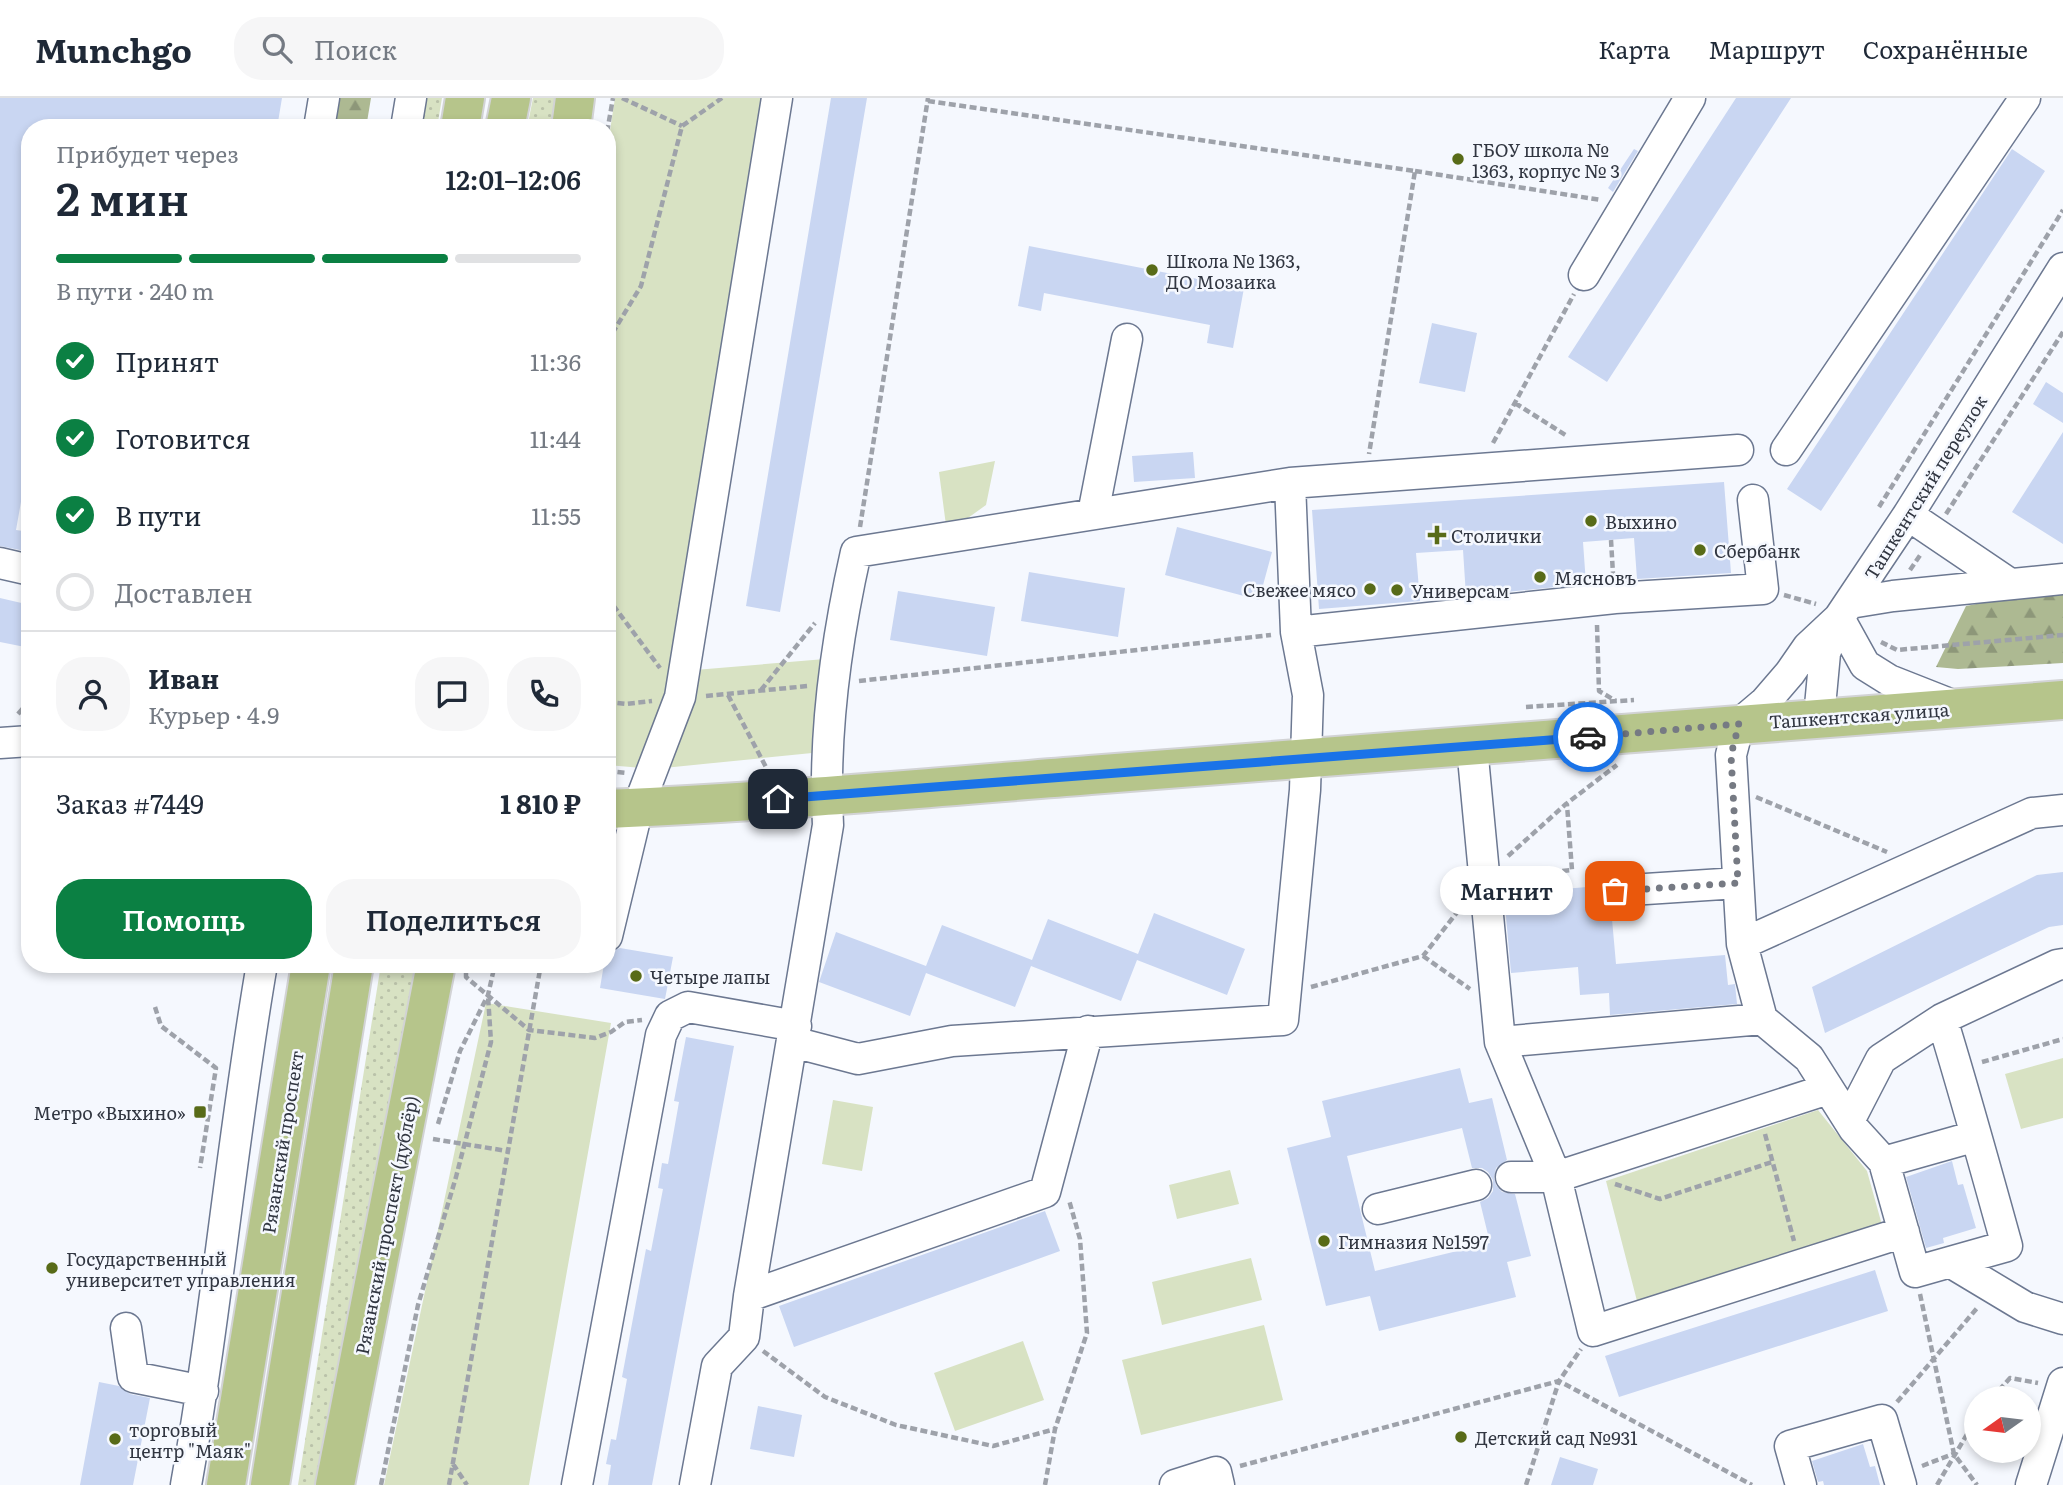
<!DOCTYPE html>
<html lang="ru">
<head>
<meta charset="utf-8">
<style>
	:root { --surface:#fff; --page:#f6f6f7; --text:#1f2937; --muted:#747a83; --line:#e0e1e3; --accent:#0b8043 }
	body { margin:0; font-family:Literata,serif; background:var(--page); color:var(--text); height:100vh; display:flex; flex-direction:column; font-size:26px; white-space:nowrap }
	* { box-sizing:border-box; margin:0 }
	p { font-size:23px; color:var(--muted) }
	.icon { flex:none; width:38px; height:38px; fill:none; stroke:currentColor; stroke-width:2; stroke-linecap:round; stroke-linejoin:round }
	.map { position:relative; flex:1; overflow:hidden }
	.drawer { position:absolute; left:21px; top:21px; width:595px; height:854px; display:flex; flex-direction:column; background:var(--surface); border-radius:28px; box-shadow:0 4px 10px #0003 }
	.drawer>* { flex:none }
	.needle { width:46px; rotate:256deg }
	.controls { position:absolute; left:1964px; top:1288px; display:grid; gap:14px }
	.controls a { display:grid; place-items:center; width:77px; height:77px; border-radius:50%; background:var(--surface); box-shadow:0 4px 10px #0003; font-size:35px }
	.pin { position:absolute; display:grid; place-items:center; width:60px; height:60px; color:#fff; margin:-30px; border-radius:14px; box-shadow:0 4px 10px #0006 }
	.courier { position:absolute; display:grid; place-items:center; width:70px; height:70px; margin:-35px; border:5px solid #1a73e8; border-radius:50%; background:#fff; color:#222; box-shadow:0 2px 9px #0007 }
	.bubble { position:absolute; height:49px; border-radius:24px; background:var(--surface); box-shadow:0 4px 10px #0003; font-size:23px; font-weight:600; line-height:49px; text-align:center }
	.overview em { font-style:normal; font-weight:600 }
	.overview div { display:flex; flex-direction:column-reverse }
	.overview { display:flex; align-items:center; justify-content:space-between; height:119px; padding:0 35px }
	h1 { font-size:46px; font-weight:600; line-height:52px }
	.bar { display:grid; grid-template-columns:repeat(4,1fr); gap:10px 7px; align-content:center; height:84px; padding:0 35px }
	.bar i { height:9px; border-radius:5px; background:var(--line) }
	.bar .active { background:var(--accent) }
	.bar p { grid-column:span 4 }
	.line { display:flex; align-items:center; gap:18px; padding:0 35px; border-top:2px solid var(--line) }
	.line div { flex:1 }
	.round { display:grid; place-items:center; flex:none; width:74px; height:74px; border-radius:28px; background:var(--page) }
	ol { padding:0 35px; list-style:none }
	li { display:flex; align-items:center; gap:21px; height:77px }
	li p { margin-inline-start:auto }
	li .icon { padding:7px; border-radius:50%; background:var(--accent); color:#fff; stroke-width:4 }
	li:last-child { color:var(--muted) }
	li i { width:38px; height:38px; border:4px solid var(--line); border-radius:50% }
	.cta { display:flex; gap:14px; margin-top:auto; padding:14px 35px }
	.cta a { flex:1; height:80px; border-radius:28px; background:var(--accent); color:#fff; font-size:28px; font-weight:600; line-height:80px; text-align:center }
	.cta a+a { background:var(--page); color:var(--text) }
	header { display:flex; align-items:center; gap:42px; box-sizing:border-box; height:98px; padding:0 35px; background:var(--surface); border-bottom:2px solid var(--line) }
	header strong { font-size:33px }
	nav { display:flex; gap:38px; margin-inline-start:auto; font-size:24px }
	.search { width:490px; height:63px; background:var(--page); display:flex; align-items:center; gap:18px; box-sizing:border-box; padding:0 24px; border-radius:28px; color:var(--muted); font-size:26px }
	.map>svg:first-child { display:block }
</style>
</head>
<body>
<header>
<strong>Munchgo</strong>
<div class="search"><svg class="icon" aria-label="search" viewBox="0 0 24 24"><circle cx="10" cy="10" r="6"/><path d="M15 15l6 6"/></svg>Поиск</div>
<nav><a>Карта</a><a>Маршрут</a><a>Сохранённые</a></nav>
</header>
<div class="map">
<svg width="2063" height="1387" viewBox="0 0 2063 1387">
	<defs>
		<pattern id="grass-dots" width="8" height="8" patternUnits="userSpaceOnUse" patternTransform="scale(1.75)"><rect width="8" height="8" fill="#d8e2c3"/><path d="M2 2h.1M6 6h.1" fill="none" stroke="#bac2a9" stroke-width="1.8" stroke-linecap="round"/></pattern>
		<pattern id="forest-firs" width="22" height="20" patternUnits="userSpaceOnUse" patternTransform="scale(1.75)"><rect width="22" height="20" fill="#adb992"/><path d="M5 1l3.5 6h-7zM16 11l3.5 6h-7z" fill="#8d9779"/></pattern>
	</defs>
	<rect width="100%" height="100%" fill="#f5f8fe"/>
	<path fill="url(#grass-dots)" d="M 427,0 L 442,0 L 437,30 L 421,30 Z
		M 533,0 L 556,0 L 551,30 L 527,30 Z
		M 381,866 L 420,866 L 323,1387 L 298,1387 Z"/>
	<path fill="url(#forest-firs)" d="M 332,0 L 371,0 L 366,30 L 327,30 Z
		M 2063,489 L 2063,565 L 1958,571 L 1936,569 L 1966,508 Z"/>
	<path fill="#d8e2c3" d="M 615,0 L 772,0 L 683,573 L 837,560 L 832,653 L 654,671 L 607,667 L 607,52 Z
		M 995,363 L 986,407 L 947,435 L 939,374 Z
		M 486,905 L 611,925 L 529,1387 L 384,1387 Z
		M 2063,960 L 2063,1020 L 2021,1031 L 2005,976 Z
		M 833,1002 L 873,1009 L 862,1073 L 822,1066 Z
		M 1818,1012 L 1867,1073 L 1882,1127 L 1637,1203 L 1606,1083 Z
		M 1230,1072 L 1239,1106 L 1177,1121 L 1169,1087 Z
		M 1251,1160 L 1262,1202 L 1162,1227 L 1152,1184 Z
		M 1264,1227 L 1283,1302 L 1141,1337 L 1122,1262 Z
		M 1023,1243 L 1044,1302 L 955,1333 L 934,1275 Z"/>
	<path fill="#c9d6f2" fill-rule="evenodd" d="M 0,0 L 282,0 L 277,30 L 30,30 L 30,388 L 24,387 L 16,432 L 30,434 L 30,454 L 0,448 Z
		M 831,0 L 867,0 L 780,514 L 746,508 Z
		M 1736,0 L 1791,0 L 1607,284 L 1568,259 Z
		M 1634,51 L 1638,53 L 1613,94 L 1608,90 Z
		M 2012,51 L 2045,73 L 1821,413 L 1787,391 Z
		M 1029,148 L 1244,190 L 1233,250 L 1207,245 L 1210,227 L 1044,195 L 1041,213 L 1018,208 Z
		M 1432,225 L 1477,235 L 1465,294 L 1419,285 Z
		M 2046,284 L 2063,295 L 2063,325 L 2033,306 Z
		M 2063,334 L 2063,446 L 2012,414 Z
		M 1193,354 L 1195,380 L 1134,384 L 1132,358 Z
		M 1724,384 L 1731,475 L 1637,481 L 1634,440 L 1583,444 L 1586,486 L 1466,498 L 1463,452 L 1416,455 L 1420,503 L 1319,511 L 1312,412 Z
		M 1177,429 L 1272,454 L 1259,502 L 1165,477 Z
		M 1029,474 L 1125,490 L 1118,539 L 1021,523 Z
		M 898,493 L 995,509 L 987,558 L 890,542 Z
		M 0,500 L 30,507 L 30,550 L 0,544 Z
		M 2063,774 L 2063,827 L 2049,829 L 1825,935 L 1812,889 L 2037,777 Z
		M 1599,788 L 1600,802 L 1611,810 L 1616,866 L 1725,857 L 1728,887 L 1735,886 L 1737,906 L 1610,917 L 1609,895 L 1580,897 L 1578,869 L 1511,875 L 1504,796 Z
		M 1154,815 L 1245,851 L 1227,897 L 1137,862 L 1121,903 L 1031,868 L 1015,909 L 926,875 L 910,918 L 819,884 L 836,834 L 926,868 L 942,827 L 1032,862 L 1048,821 L 1138,856 Z
		M 620,850 L 673,859 L 665,901 L 600,890 L 604,866 L 607,866 L 607,855 Z
		M 686,939 L 734,948 L 652,1387 L 608,1387 L 611,1367 L 606,1366 L 611,1341 L 616,1342 L 627,1281 L 622,1279 L 646,1151 L 651,1153 L 663,1091 L 658,1090 L 662,1065 L 668,1066 L 679,1004 L 674,1003 Z
		M 1460,970 L 1469,1005 L 1492,1000 L 1507,1062 L 1496,1070 L 1494,1080 L 1496,1087 L 1502,1094 L 1515,1096 L 1531,1158 L 1507,1164 L 1516,1199 L 1379,1233 L 1370,1198 L 1326,1208 L 1287,1050 L 1331,1039 L 1322,1003 ZM 1462,1030 L 1472,1070 L 1482,1070 L 1488,1074 L 1493,1082 L 1493,1093 L 1488,1100 L 1480,1104 L 1490,1145 L 1375,1173 L 1347,1058 Z
		M 1952,1063 L 1958,1087 L 1963,1086 L 1976,1130 L 1943,1140 L 1944,1145 L 1926,1150 L 1906,1079 Z
		M 1045,1113 L 1060,1153 L 794,1249 L 779,1208 Z
		M 1875,1172 L 1888,1213 L 1619,1299 L 1605,1258 Z
		M 99,1284 L 119,1288 L 130,1296 L 150,1300 L 133,1387 L 80,1387 Z
		M 758,1308 L 802,1317 L 794,1359 L 750,1351 Z
		M 1863,1346 L 1870,1369 L 1875,1368 L 1880,1387 L 1824,1387 L 1823,1383 L 1818,1384 L 1812,1363 Z
		M 1560,1359 L 1598,1371 L 1593,1387 L 1551,1387 Z"/>
	<g fill="none" stroke-linecap="round" stroke-linejoin="round">
		<defs>
			<path id="minor" d="M 319,30 L 324,0
				M 406,30 L 411,0
				M 1584,177 L 1690,0
				M 1786,352 L 2025,0
				M 1093,416 L 1127,241
				M 1908,417 L 2010,486
				M 0,465 L 30,472
				M 1850,505 L 1893,498 L 2063,481
				M 1839,520 L 1808,549 L 1790,575 L 1765,604 L 1739,626 L 1731,657 L 1742,846 L 1762,921 L 1809,960 L 1854,1031 L 1884,1064
				M 1839,520 L 1865,567 L 1889,582 L 1955,608
				M 1296,534 L 1615,500 L 1763,491 L 1753,402
				M 1819,619 L 1825,555 L 1839,520 L 1908,417 L 2063,170
				M 0,645 L 30,643
				M 1472,649 L 1500,944
				M 1615,793 L 1738,785
				M 607,838 L 638,709 L 680,599 L 777,0
				M 1742,846 L 2032,715 L 2063,712
				M 1762,921 L 1500,944 L 1556,1079 L 1593,1233 L 1904,1134
				M 1942,921 C 1965,996 1986,1072 2007,1148 L 1915,1174 L 1884,1064 L 1976,1038
				M 793,944 L 858,961 L 952,943 L 1283,922 L 1305,692 L 1308,597 L 1296,534 L 1290,385
				M 1849,1023 L 1881,961 L 1942,921 L 2057,867 L 2063,866
				M 1511,1079 L 1556,1079 L 1828,991
				M 1378,1111 L 1476,1087
				M 1950,1164 L 2025,1209 L 2063,1221
				M 749,1198 L 1045,1094 L 1088,933
				M 126,1230 L 133,1279 L 203,1293
				M 186,1387 C 217,1214 232,1039 262,866
				M 577,1387 L 661,937 L 670,918 L 688,909 L 796,928
				M 695,1387 L 717,1268 L 744,1239 L 749,1198 L 828,727 C 823,636 836,543 856,454 L 1290,385 L 1738,352
				M 1175,1387 L 1216,1374 L 1219,1387
				M 1801,1387 L 1790,1348 L 1882,1322 L 1901,1387
				M 2031,1387 L 2063,1285"/>
			<path id="major" d="M 460,30 L 465,0
				M 505,30 L 511,0
				M 571,30 L 575,0
				M 607,711 C 768,704 929,690 1090,677 C 1415,653 1739,625 2063,602
				M 226,1387 L 311,866
				M 270,1387 L 354,866
				M 335,1387 L 436,866"/>
		</defs>
		<use href="#minor" stroke="#6c7891" stroke-width="33"/>
		<use href="#major" stroke="#d2d3d5" stroke-width="42"/>
		<path stroke="#9ea2aa" stroke-width="4.5" stroke-dasharray="7 3.5" stroke-linecap="butt" d="M 622,0 L 682,28
			M 928,3 L 1415,73 L 1369,356
			M 607,34 L 613,0
			M 1415,73 L 1601,102
			M 607,244 L 641,188 L 682,28 L 722,0
			M 1515,305 L 1567,338
			M 1493,345 L 1574,196
			M 1879,409 L 2063,112
			M 1946,416 L 2063,234
			M 860,429 L 928,0
			M 1611,442 L 1613,476
			M 1910,472 L 1921,456
			M 1784,497 L 1816,506
			M 607,499 L 660,570
			M 1597,527 L 1599,593 L 1616,603
			M 1881,544 L 1897,552 L 2063,537
			M 859,583 L 1271,537
			M 761,592 L 815,525
			M 728,597 L 767,671
			M 706,598 L 808,588
			M 607,604 L 626,606 L 652,603
			M 1526,609 L 1634,602
			M 18,616 L 30,602
			M 607,673 L 626,675
			M 1756,699 L 1887,754
			M 1508,758 L 1566,706 L 1617,667
			M 1510,778 L 1572,772 L 1567,707
			M 1423,858 L 1470,891
			M 466,875 L 466,879 L 529,932 L 595,940 L 611,934 L 625,924 L 642,922
			M 1311,889 L 1423,858 L 1462,808
			M 155,909 L 161,928 L 216,970 L 200,1070
			M 1982,964 L 2063,941
			M 438,1026 L 460,953 L 488,897 L 495,866
			M 1765,1036 L 1794,1143
			M 433,1041 L 507,1053
			M 1615,1086 L 1660,1101 L 1772,1064
			M 1920,1196 L 1954,1356 L 1977,1387
			M 763,1253 L 825,1299 L 896,1327 L 993,1348 L 1055,1331
			M 1992,1300 L 2010,1280 L 2038,1285
			M 1897,1304 L 1978,1209
			M 453,1366 L 467,1387
			M 1240,1368 L 1559,1283 L 1581,1251
			M 1922,1368 L 1953,1356
			M 381,1387 L 418,1207 L 456,1079 L 491,944 L 488,898
			M 449,1387 L 541,866
			M 1045,1387 L 1055,1331 L 1087,1235 L 1080,1141 L 1069,1102
			M 1526,1387 L 1559,1283 L 1752,1387
			M 1937,1387 L 1976,1321"/>
		<use href="#minor" stroke="#fff" stroke-width="30"/>
		<use href="#major" stroke="#b6c58b" stroke-width="38"/>
	</g>
	<g fill="none" stroke-linecap="round" stroke-linejoin="round">
		<path stroke="#767a83" stroke-width="7" stroke-dasharray="0 12.6" d="M 1588,639 L 1739,626 L 1731,657 L 1738,785 L 1615,793"/>
		<path stroke="#1a73e8" stroke-width="9" d="M 778,701 L 1588,639"/>
	</g>
	<g fill="#586b18" stroke="#f5f8fe" stroke-width="2.5">
		<circle cx="1458" cy="61" r="7"/>
		<circle cx="1152" cy="172" r="7"/>
		<circle cx="1591" cy="423" r="7"/>
		<path d="M1433.5 426.5h7v7h7v7h-7v7h-7v-7h-7v-7h7z"/>
		<circle cx="1700" cy="452" r="7"/>
		<circle cx="1540" cy="479" r="7"/>
		<circle cx="1370" cy="491" r="7"/>
		<circle cx="1397" cy="492" r="7"/>
		<circle cx="636" cy="878" r="7"/>
		<rect x="193" y="1007" width="14" height="14" rx="3.5"/>
		<circle cx="1324" cy="1143" r="7"/>
		<circle cx="52" cy="1170" r="7"/>
		<circle cx="1461" cy="1339" r="7"/>
		<circle cx="115" cy="1341" r="7"/>
	</g>
	<g text-anchor="middle" dominant-baseline="central" stroke-width="5" stroke-linejoin="round" paint-order="stroke">
		<g font-size="18" fill="#313641" stroke="#f5f8fe" text-anchor="start">
			<text x="1472" y="51">ГБОУ школа №<tspan x="1472" dy="21">1363, корпус № 3</tspan></text>
			<text x="1166" y="162">Школа № 1363,<tspan x="1166" dy="21">ДО Мозаика</tspan></text>
			<text x="1605" y="423">Выхино</text>
			<text x="1451" y="437">Столички</text>
			<text x="1714" y="452">Сбербанк</text>
			<text x="1554" y="479">Мясновъ</text>
			<text x="1356" y="491" text-anchor="end">Свежее мясо</text>
			<text x="1411" y="492">Универсам</text>
			<text x="650" y="878">Четыре лапы</text>
			<text x="186" y="1014" text-anchor="end">Метро «Выхино»</text>
			<text x="1338" y="1143">Гимназия №1597</text>
			<text x="66" y="1160">Государственный<tspan x="66" dy="21">университет управления</tspan></text>
			<text x="129" y="1331">торговый<tspan x="129" dy="21">центр "Маяк"</tspan></text>
			<text x="1475" y="1339">Детский сад №931</text>
		</g>
		<g font-size="18" fill="#313641" stroke="#f5f8fe">
			<text transform="translate(1925 389) rotate(-58)">Ташкентский переулок</text>
			<text transform="translate(1859 617) rotate(-4)">Ташкентская улица</text>
			<text transform="translate(282 1044) rotate(-81)">Рязанский проспект</text>
			<text transform="translate(386 1127) rotate(-79)">Рязанский проспект (дублёр)</text>
		</g>
	</g>
</svg>
<div class="controls">
<a><svg class="needle" viewBox="-14 -14 28 28"><path d="M0-13l5 13h-10z" fill="#e53935"/><path d="M0 13l5-13h-10z" fill="#747a83"/></svg></a>
</div>
<div class="pin" style="left:1615px;top:793px;background:#ea580c"><svg class="icon" aria-label="bag" viewBox="0 0 24 24"><path d="M5 8h14l-1 12H6zM9 8a3 3 0 0 1 6 0"/></svg></div>
<div class="pin" style="left:778px;top:701px;background:#1f2937"><svg class="icon" aria-label="home" viewBox="0 0 24 24"><path d="M3 11l9-7 9 7M6 9v11h12V9"/></svg></div>
<div class="courier" style="left:1588px;top:639px"><svg class="icon" aria-label="car" viewBox="0 0 24 24"><path d="M5 17H2v-5l4-1 3-4h7l3 4 3 1v5h-3M9 17h6M6 11h13"/><circle cx="7" cy="17" r="2"/><circle cx="17" cy="17" r="2"/></svg></div>
<div class="bubble" style="left:1440px;top:768px;width:133px">Магнит</div>
<section class="drawer">
<div class="overview"><div><h1>2 мин</h1><p>Прибудет через</p></div><em>12:01–12:06</em></div>
<div class="bar"><i class="active"></i><i class="active"></i><i class="active"></i><i></i><p>В пути · 240 m</p></div>
<ol>
<li><svg class="icon" aria-label="check" viewBox="0 0 24 24"><path d="M5 12l5 5 9-10"/></svg>Принят<p>11:36</p></li>
<li><svg class="icon" aria-label="check" viewBox="0 0 24 24"><path d="M5 12l5 5 9-10"/></svg>Готовится<p>11:44</p></li>
<li><svg class="icon" aria-label="check" viewBox="0 0 24 24"><path d="M5 12l5 5 9-10"/></svg>В пути<p>11:55</p></li>
<li><i></i>Доставлен</li>
</ol>
<div class="line" style="height:126px"><a class="round"><svg class="icon" aria-label="person" viewBox="0 0 24 24"><circle cx="12" cy="8" r="4"/><path d="M4 21q1-7 8-7t8 7"/></svg></a><div><b>Иван</b><p>Курьер · 4.9</p></div><a class="round"><svg class="icon" aria-label="chat" viewBox="0 0 24 24"><path d="M4 5h16v11H9l-5 4z"/></svg></a><a class="round"><svg class="icon" aria-label="phone" viewBox="0 0 24 24"><path d="M5 4h4l2 5-3 2q2 4 5 5l2-3 5 2v4C11 20 4 13 5 4z"/></svg></a></div>
<div class="line" style="height:91px"><div>Заказ #7449</div><b>1 810 ₽</b></div>
<div class="cta"><a>Помощь</a><a>Поделиться</a></div>
</section>
</div>
</body>
</html>
